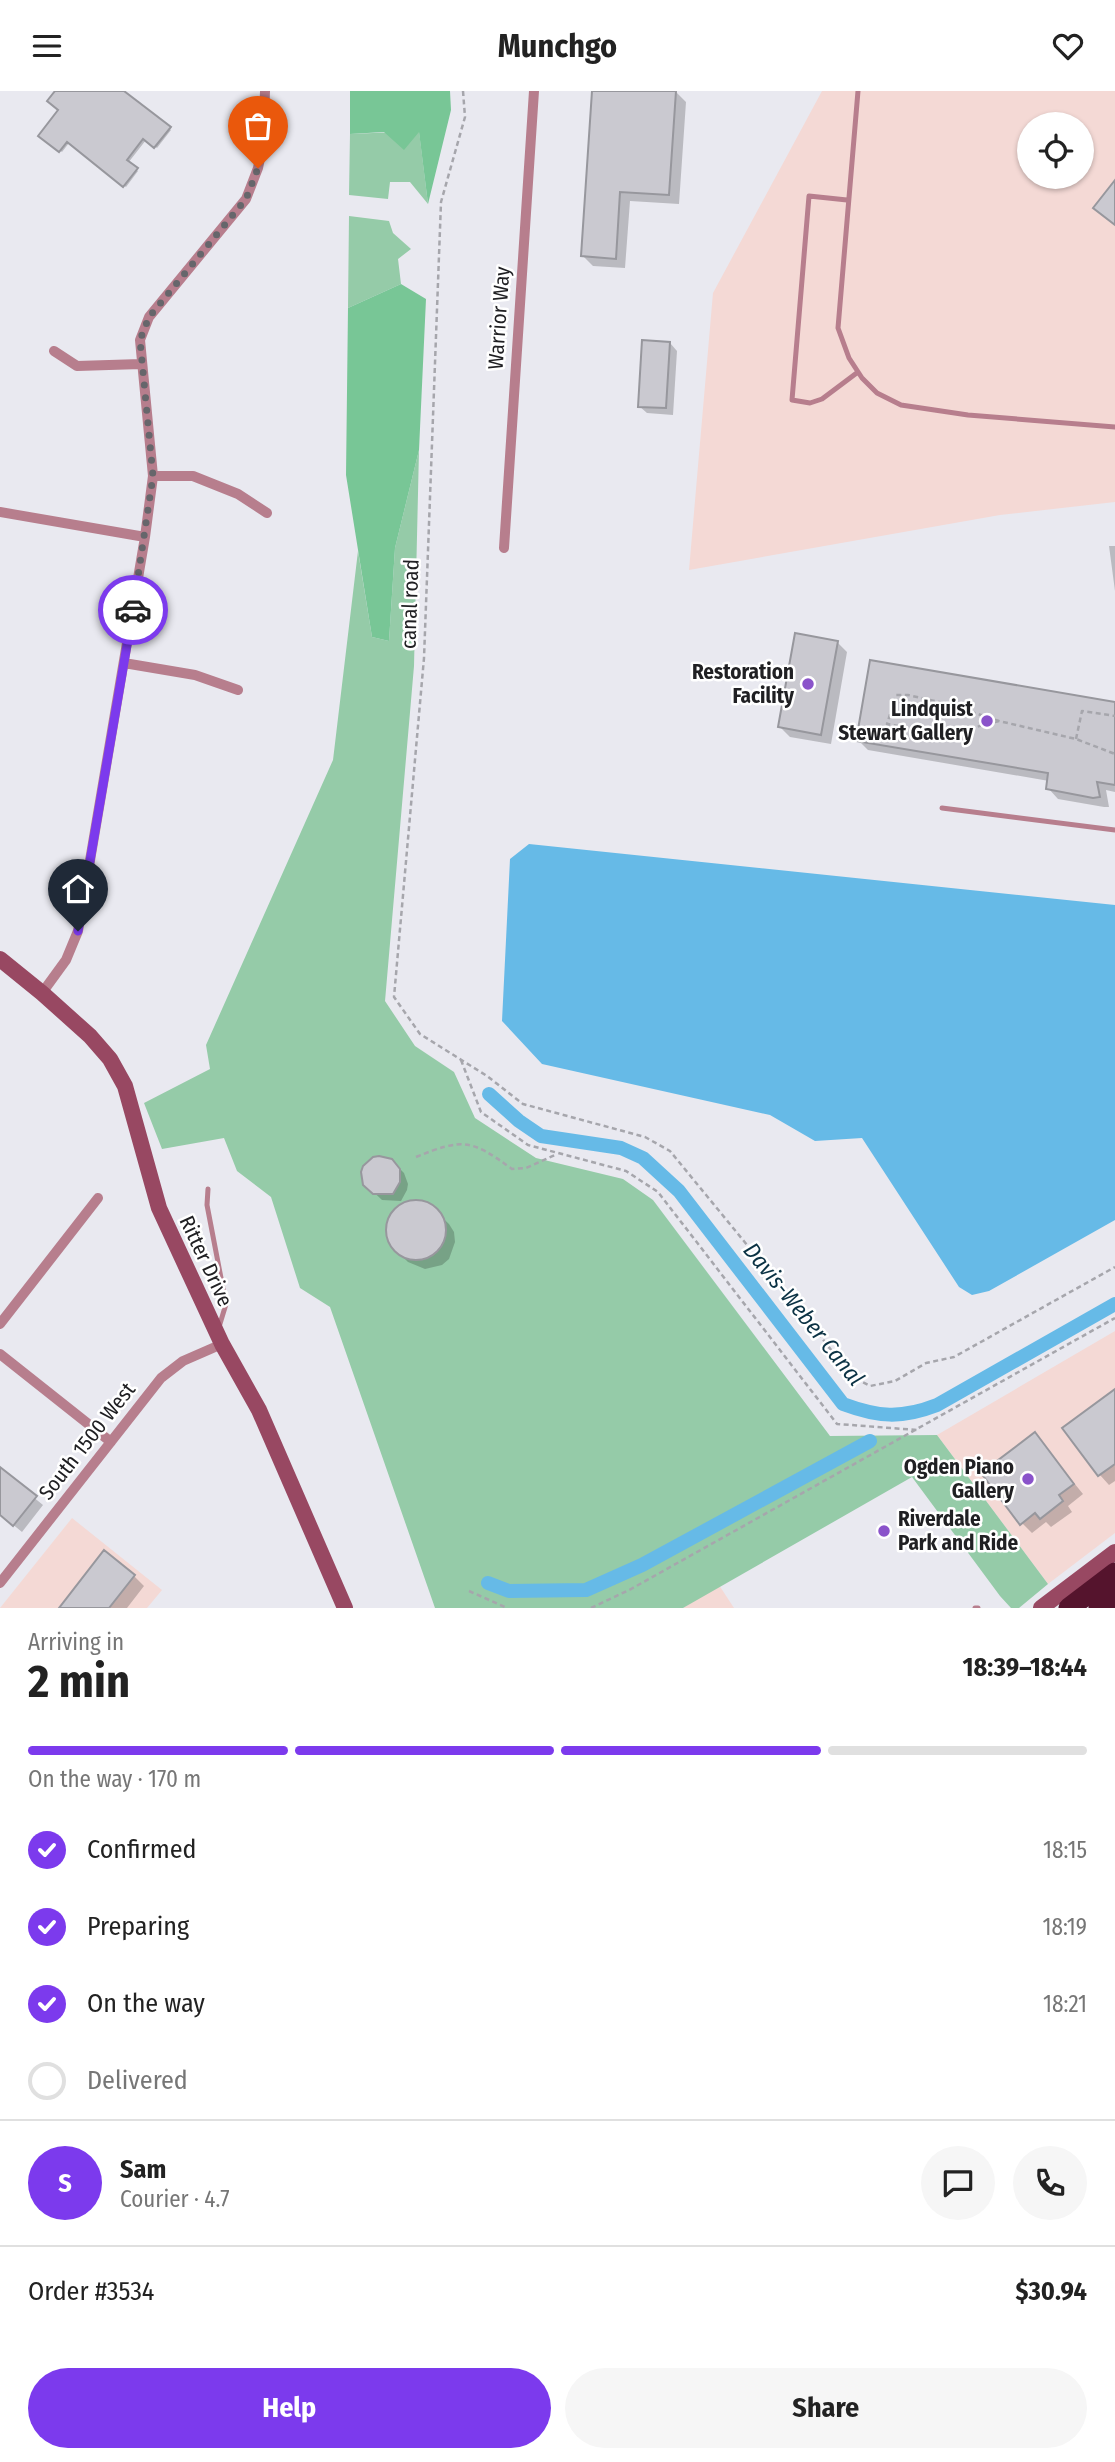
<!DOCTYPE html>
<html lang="en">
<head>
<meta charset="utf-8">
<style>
	:root { --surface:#fff; --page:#f6f6f6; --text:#222; --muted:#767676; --line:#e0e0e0; --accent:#7c3aed }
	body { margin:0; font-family:"Fira Sans Condensed",sans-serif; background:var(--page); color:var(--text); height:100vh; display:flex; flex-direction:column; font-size:26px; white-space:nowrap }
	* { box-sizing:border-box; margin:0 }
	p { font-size:23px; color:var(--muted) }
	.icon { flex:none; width:38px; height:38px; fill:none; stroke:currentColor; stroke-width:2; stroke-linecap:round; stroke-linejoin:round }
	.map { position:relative; height:1517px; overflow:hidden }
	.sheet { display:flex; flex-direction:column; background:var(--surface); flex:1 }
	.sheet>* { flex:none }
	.fabs { position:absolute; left:1017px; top:21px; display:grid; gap:14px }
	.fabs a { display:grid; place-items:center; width:77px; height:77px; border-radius:50%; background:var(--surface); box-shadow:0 2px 5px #0004; font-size:35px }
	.pin { position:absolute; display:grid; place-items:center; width:60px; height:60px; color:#fff; margin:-72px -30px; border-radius:50% 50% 50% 0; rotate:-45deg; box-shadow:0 0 7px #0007 }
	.pin .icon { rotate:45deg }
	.courier { position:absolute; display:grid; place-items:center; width:70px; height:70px; margin:-35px; border:5px solid #7c3aed; border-radius:50%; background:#fff; color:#222; box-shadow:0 2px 9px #0007 }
	.head em { font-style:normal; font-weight:700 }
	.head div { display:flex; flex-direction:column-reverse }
	.head { display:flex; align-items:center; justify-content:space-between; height:119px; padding:0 28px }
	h1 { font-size:46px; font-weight:700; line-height:52px }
	.bar { display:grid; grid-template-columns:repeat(4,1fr); gap:10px 7px; align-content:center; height:84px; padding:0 28px }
	.bar i { height:9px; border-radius:5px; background:var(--line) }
	.bar .active { background:var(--accent) }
	.bar p { grid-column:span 4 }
	.line { display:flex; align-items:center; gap:18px; padding:0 28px; border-top:2px solid var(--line) }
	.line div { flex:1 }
	.round { display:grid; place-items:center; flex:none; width:74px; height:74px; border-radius:37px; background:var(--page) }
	ol { padding:0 28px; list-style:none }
	li { display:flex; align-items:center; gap:21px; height:77px }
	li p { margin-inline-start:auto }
	li .icon { padding:7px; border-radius:50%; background:var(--accent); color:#fff; stroke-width:4 }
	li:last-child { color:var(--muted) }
	li i { width:38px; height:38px; border:4px solid var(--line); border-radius:50% }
	.button { display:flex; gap:14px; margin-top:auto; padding:14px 28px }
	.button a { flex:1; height:80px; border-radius:42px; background:var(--accent); color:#fff; font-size:28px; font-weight:700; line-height:80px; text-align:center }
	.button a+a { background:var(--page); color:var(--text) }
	header { display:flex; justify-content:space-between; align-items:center; height:91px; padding:0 28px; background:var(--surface); font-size:32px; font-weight:700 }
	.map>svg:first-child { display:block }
</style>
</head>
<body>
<header><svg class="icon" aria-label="menu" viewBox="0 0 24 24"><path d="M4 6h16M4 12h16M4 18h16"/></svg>Munchgo<svg class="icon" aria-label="heart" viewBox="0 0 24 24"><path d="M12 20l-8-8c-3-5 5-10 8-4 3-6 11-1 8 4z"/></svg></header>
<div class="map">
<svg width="1115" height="1517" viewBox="0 0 1115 1517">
	<rect width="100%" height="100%" fill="#e9e9f0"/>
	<path fill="#f4d9d5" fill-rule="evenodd" d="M 822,0 L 1115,0 L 1115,411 L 1000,424 L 689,479 L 713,202 ZM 1029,33 L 1082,33 L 1082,86 L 1029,86 Z
		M 1115,1240 L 1115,1442 L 1048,1493 L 937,1344 Z
		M 72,1427 L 162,1499 L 147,1517 L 0,1517 Z
		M 719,1494 L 734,1517 L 683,1517 Z"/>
	<path fill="#95cba8" d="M 419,40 L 428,113 L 410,91 L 390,91 L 388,108 L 349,104 L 350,43 Z
		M 349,125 L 389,130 L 393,142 L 411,158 L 398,168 L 401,193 L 348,217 Z
		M 419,359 L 414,575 L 385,910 L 415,955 L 454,981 L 475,1027 L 536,1067 L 623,1088 L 653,1109 L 830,1345 L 937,1344 L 1048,1493 L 1019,1517 L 1011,1517 L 1000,1505 L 912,1386 L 683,1517 L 435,1517 L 330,1216 L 300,1197 L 271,1106 L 237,1080 L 224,1047 L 162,1058 L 144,1012 L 210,978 L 206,954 L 333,669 L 358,460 L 372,546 L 389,550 L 395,457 Z"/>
	<path fill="#78c696" d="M 350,0 L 450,0 L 451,19 L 428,113 L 419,41 L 404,59 L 384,41 L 350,43 Z
		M 401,193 L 426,208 L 419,359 L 395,457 L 389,550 L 372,546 L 346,384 L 348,217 Z"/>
	<path fill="#66bae7" d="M 529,753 L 1115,814 L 1115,1129 L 989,1200 L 972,1204 L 959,1196 L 862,1047 L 815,1050 L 770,1024 L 542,973 L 502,930 L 510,768 Z"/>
	<path fill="#0003" d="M 57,0 L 122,0 L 171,39 L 157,57 L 146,49 L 128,72 L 138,80 L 126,96 L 69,52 L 62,61 L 42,46 L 61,19 Z
		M 594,0 L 676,1 L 686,11 L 679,113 L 630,110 L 625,177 L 593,175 L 583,165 Z
		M 670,252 L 677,260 L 673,324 L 647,322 L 639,315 Z
		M 1109,455 L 1115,455 L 1115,500 Z
		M 837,551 L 847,561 L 831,653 L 790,646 L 780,636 Z
		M 1115,613 L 1115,701 L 1106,699 L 1109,716 L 1104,716 L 1058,708 L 1048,697 L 1049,690 L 868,659 L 858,649 Z
		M 396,1074 L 404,1082 L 408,1093 L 407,1099 L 401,1110 L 382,1109 L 365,1093 Z
		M 413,1111 L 431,1116 L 449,1133 L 454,1141 L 455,1151 L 449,1168 L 442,1174 L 425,1178 L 408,1171 L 397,1160 L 388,1144 L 391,1126 L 400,1114 Z
		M 1115,1300 L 1115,1390 L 1109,1394 L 1100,1384 Z
		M 1034,1343 L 1083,1403 L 1068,1415 L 1072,1421 L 1051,1436 L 1046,1431 L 1032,1442 L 1022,1432 Z
		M 0,1379 L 43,1414 L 22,1441 L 0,1423 Z
		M 134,1485 L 144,1495 L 127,1517 L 61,1517 Z"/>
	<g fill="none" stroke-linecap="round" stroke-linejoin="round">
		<path stroke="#66bae7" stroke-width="14" d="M 489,1003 L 519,1030 L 541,1045 L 621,1057 L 643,1067 L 679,1100 L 843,1313 C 878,1326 901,1328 937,1314 L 1115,1213
			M 488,1492 L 509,1500 L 586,1499 L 642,1474 L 870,1350"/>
	</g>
	<path fill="#cac9d0" stroke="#97979d" stroke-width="2" d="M 55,0 L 124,0 L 171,36 L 154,57 L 143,48 L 127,69 L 138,77 L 123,96 L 67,51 L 59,61 L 38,45 L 58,19 L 47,10 Z
		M 592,0 L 676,0 L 669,104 L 620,101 L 616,168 L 581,165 Z
		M 1115,89 L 1115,134 L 1093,117 Z
		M 642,249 L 670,251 L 666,317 L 638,316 Z
		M 795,542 L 838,550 L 821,644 L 778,636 Z
		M 870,569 L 1115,611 L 1115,694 L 1097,691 L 1100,706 L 1093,707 L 1046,698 L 1048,682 L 856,650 Z
		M 379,1065 L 392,1068 L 400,1078 L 400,1091 L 393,1103 L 373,1103 L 363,1094 L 361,1081 L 363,1075 L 373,1066 Z
		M386 1139a30 30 0 1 1 60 0a30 30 0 1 1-60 0Z
		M 1115,1298 L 1115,1373 L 1098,1385 L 1062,1337 Z
		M 1035,1341 L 1074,1393 L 1059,1404 L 1063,1410 L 1040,1428 L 1035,1422 L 1020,1434 L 981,1382 Z
		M 0,1376 L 37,1405 L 13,1435 L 0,1424 Z
		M 104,1459 L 135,1484 L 109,1517 L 59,1517 Z"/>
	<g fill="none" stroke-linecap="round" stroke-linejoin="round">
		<path stroke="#a6a6ac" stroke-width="2.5" stroke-dasharray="5 3.5" stroke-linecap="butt" d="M 463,0 L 465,26 L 441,111 L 424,567 L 394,906 L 420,943 L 487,985 L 523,1013 L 645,1046 L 670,1060 L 802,1221 L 851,1285 L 870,1295 L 895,1290 L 926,1272 L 954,1266 L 1115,1176
			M 999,630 L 961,640 L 914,638 L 887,633 L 896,604 L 908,604 L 948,613 L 999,630 L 1076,648 L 1115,663
			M 1076,648 L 1082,620 L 1115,625
			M 461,969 L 481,1021 L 528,1054 L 626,1080 L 658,1101 L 837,1333 L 918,1339
			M 416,1066 C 463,1047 471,1048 512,1078 L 526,1077 L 557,1063
			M 469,1500 L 507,1517
			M 591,1517 L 631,1498 L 1115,1227"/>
		<path stroke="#b77e8d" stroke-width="5" d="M 858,0 L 838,237 L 849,267 L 862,287 L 877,302 L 901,314 L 968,324 L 1115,336
			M 847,109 L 809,105 L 792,309 L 810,312 L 822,308 L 858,281
			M 942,717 L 1115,739
			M 208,1098 L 207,1114 L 226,1213 L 219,1236
			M 975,1517 L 978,1517"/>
		<path stroke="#b77e8d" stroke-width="10" d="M 54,260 L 77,275 L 141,273
			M 153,385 L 193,385 L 238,403 L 267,422
			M 0,421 L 145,446
			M 504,457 L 534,0
			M 124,572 L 195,584 L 238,599
			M 42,902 L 66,869 L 78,840 L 145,446 L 153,385 L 140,249 L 149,226 L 246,108 L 258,77 L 263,53 L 265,0
			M 0,1233 L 98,1107
			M 0,1263 L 111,1351
			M 0,1492 L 161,1287 L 183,1270 L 222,1253"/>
		<path stroke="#984862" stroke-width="16" d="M 0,868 L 42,902 L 90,945 L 110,968 L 125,995 L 159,1117 L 222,1253 L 259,1319 L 345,1517
			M 1041,1517 L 1115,1461"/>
		<path stroke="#55142d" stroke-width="21" d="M 1069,1517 L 1115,1482
			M 1099,1517 L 1115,1505"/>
	</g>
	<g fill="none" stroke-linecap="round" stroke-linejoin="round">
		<path stroke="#66666b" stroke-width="7" stroke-dasharray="0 12.6" d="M 133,519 L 153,385 L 140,249 L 149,226 L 246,108 L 258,77"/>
		<path stroke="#7c3aed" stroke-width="9" d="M 78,840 L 133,519"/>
	</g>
	<g fill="#8a53ca" stroke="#fff" stroke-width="2.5">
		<circle cx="808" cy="593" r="7"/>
		<circle cx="987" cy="630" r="7"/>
		<circle cx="1028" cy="1388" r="7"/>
		<circle cx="884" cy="1440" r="7"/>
	</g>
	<g text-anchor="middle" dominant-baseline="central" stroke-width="5" stroke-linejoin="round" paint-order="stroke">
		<g font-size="21" fill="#202023" stroke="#fff">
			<text transform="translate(499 227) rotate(-86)">Warrior Way</text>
			<text transform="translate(410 513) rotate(-88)">canal road</text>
			<text transform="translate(206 1170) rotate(65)">Ritter Drive</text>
			<text transform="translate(87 1350) rotate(-52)">South 1500 West</text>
		</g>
		<g font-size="21" font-weight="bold" fill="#202023" stroke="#fff" text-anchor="end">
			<text x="794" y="581">Restoration<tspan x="794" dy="24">Facility</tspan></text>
			<text x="973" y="618">Lindquist<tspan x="973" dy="24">Stewart Gallery</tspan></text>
			<text x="1014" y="1376">Ogden Piano<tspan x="1014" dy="24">Gallery</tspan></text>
			<text x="898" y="1428" text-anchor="start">Riverdale<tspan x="898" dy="24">Park and Ride</tspan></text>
		</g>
		<g font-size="23" font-style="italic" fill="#0b3244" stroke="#fff">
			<text transform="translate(804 1223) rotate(51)">Davis-Weber Canal</text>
		</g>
	</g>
</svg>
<div class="fabs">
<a><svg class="icon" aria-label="locate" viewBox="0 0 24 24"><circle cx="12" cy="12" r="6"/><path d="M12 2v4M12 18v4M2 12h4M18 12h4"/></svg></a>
</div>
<div class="pin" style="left:258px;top:77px;background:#ea580c"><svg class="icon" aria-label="bag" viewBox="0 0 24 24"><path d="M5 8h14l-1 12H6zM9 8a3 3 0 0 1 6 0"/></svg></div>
<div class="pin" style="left:78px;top:840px;background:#1f2937"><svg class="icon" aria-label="home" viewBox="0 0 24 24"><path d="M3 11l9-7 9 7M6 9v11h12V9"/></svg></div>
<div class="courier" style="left:133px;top:519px"><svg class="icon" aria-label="car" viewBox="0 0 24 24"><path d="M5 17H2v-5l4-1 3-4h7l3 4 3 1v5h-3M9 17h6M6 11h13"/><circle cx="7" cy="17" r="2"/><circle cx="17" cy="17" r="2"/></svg></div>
</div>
<section class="sheet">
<div class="head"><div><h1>2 min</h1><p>Arriving in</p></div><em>18:39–18:44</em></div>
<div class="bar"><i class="active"></i><i class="active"></i><i class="active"></i><i></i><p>On the way · 170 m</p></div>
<ol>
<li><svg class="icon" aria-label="check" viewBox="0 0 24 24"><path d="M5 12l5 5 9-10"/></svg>Confirmed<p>18:15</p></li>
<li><svg class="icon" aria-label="check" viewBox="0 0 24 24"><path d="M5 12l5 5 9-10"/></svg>Preparing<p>18:19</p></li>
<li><svg class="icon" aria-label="check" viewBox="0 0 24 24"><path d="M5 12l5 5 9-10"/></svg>On the way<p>18:21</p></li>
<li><i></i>Delivered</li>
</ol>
<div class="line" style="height:126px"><b class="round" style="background:var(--accent);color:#fff">S</b><div><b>Sam</b><p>Courier · 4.7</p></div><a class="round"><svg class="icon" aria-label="chat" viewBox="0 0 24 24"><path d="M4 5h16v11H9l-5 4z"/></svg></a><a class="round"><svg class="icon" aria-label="phone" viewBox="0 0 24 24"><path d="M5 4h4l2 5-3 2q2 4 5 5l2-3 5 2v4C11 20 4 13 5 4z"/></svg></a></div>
<div class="line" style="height:91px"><div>Order #3534</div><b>$30.94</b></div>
<div class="button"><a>Help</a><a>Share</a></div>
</section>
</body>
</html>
